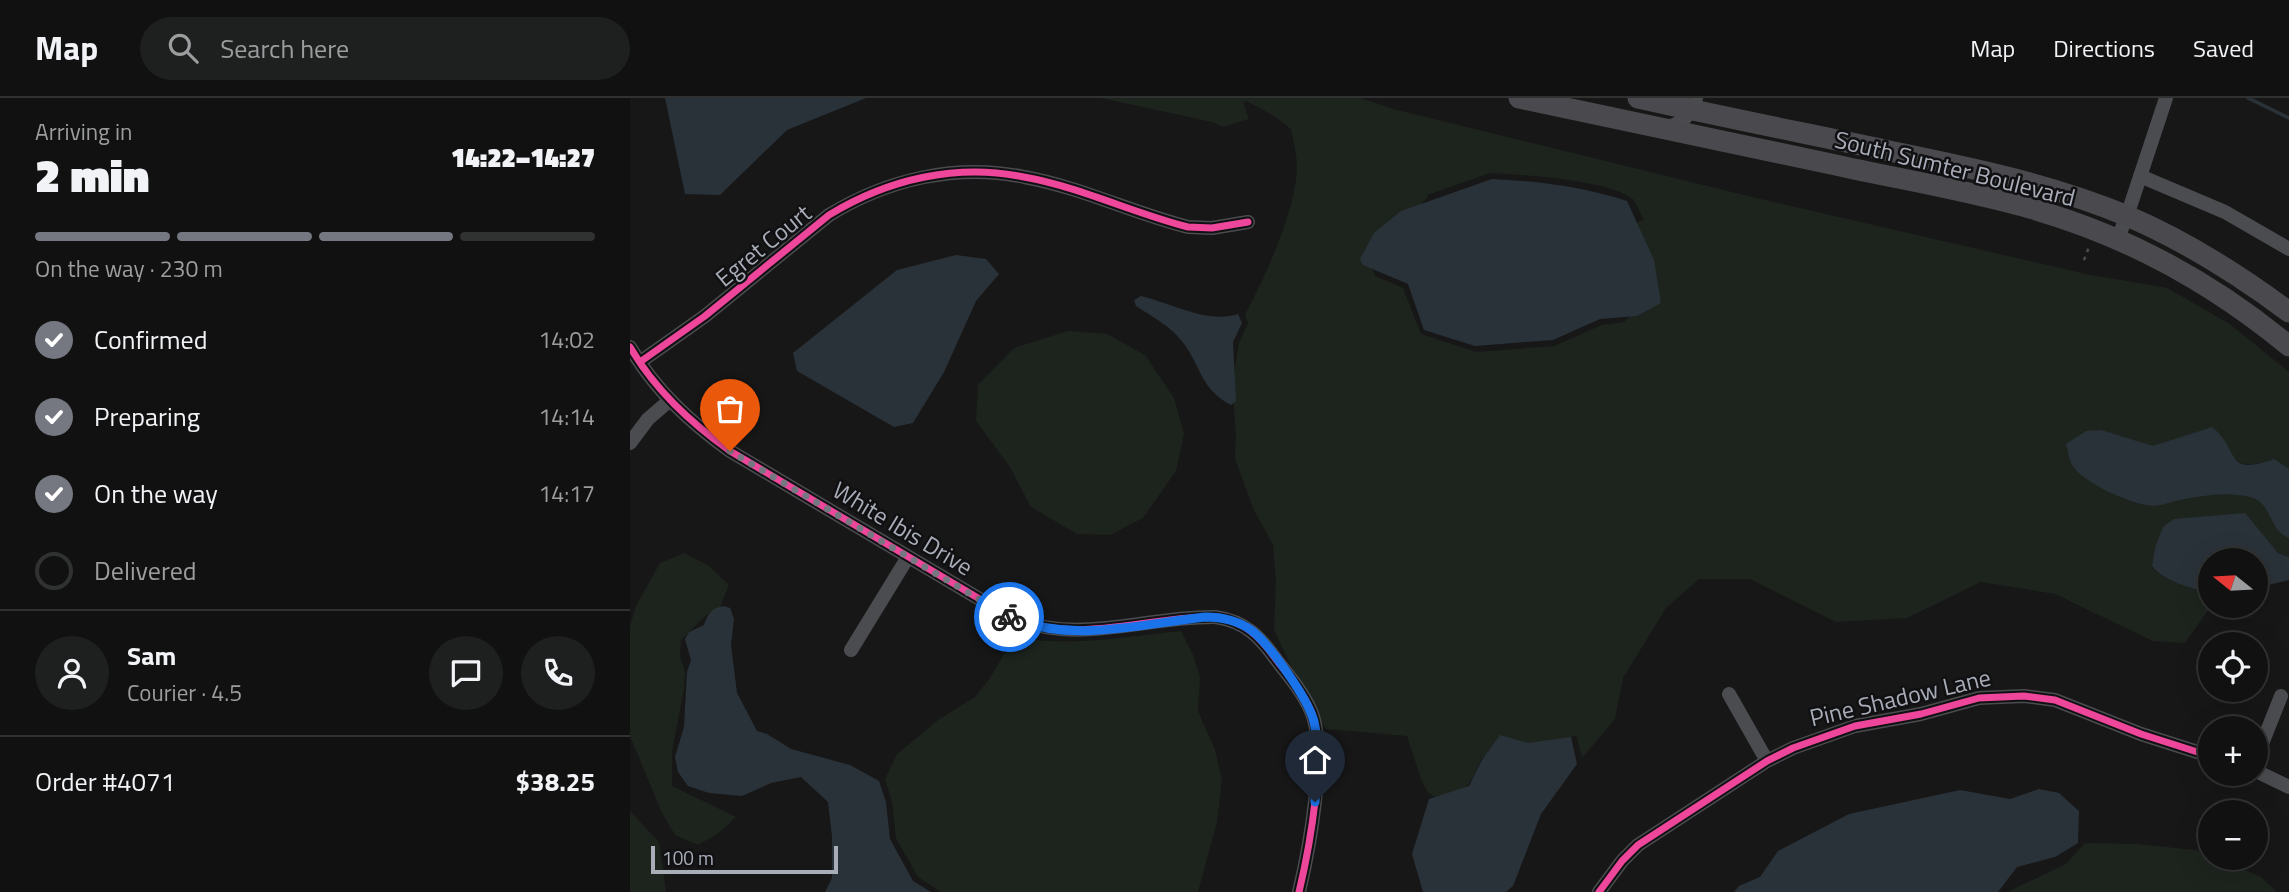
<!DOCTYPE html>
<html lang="en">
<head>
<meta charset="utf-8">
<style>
	:root { --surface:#111; --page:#1e1f1f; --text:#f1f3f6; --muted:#9c9d9f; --line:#303131; --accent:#757880 }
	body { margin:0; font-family:"Titillium Web",sans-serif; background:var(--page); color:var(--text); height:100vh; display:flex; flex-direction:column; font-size:26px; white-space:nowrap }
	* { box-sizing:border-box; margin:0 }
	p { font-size:23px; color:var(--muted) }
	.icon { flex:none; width:38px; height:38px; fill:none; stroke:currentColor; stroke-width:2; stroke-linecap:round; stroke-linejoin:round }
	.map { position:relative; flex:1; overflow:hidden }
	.details { display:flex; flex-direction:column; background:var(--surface); width:630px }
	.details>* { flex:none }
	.needle { width:46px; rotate:288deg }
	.fabs { position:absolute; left:1568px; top:450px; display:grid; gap:14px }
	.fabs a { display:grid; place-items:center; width:70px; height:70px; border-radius:50%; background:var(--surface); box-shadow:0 7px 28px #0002,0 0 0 2px var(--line); font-size:35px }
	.scale { position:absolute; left:21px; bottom:18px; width:187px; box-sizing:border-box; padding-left:7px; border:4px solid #a8adb8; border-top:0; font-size:19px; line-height:24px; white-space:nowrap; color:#a8adb8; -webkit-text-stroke:5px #111113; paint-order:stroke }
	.pin { position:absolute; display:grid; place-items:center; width:60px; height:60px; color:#fff; margin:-72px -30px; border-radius:50% 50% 50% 0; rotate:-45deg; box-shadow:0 0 7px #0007 }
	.pin .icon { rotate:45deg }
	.courier { position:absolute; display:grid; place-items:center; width:70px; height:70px; margin:-35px; border:5px solid #1a73e8; border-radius:50%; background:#fff; color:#222; box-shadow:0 2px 9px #0007 }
	.summary em { font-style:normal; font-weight:800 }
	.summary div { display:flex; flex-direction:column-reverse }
	.summary { display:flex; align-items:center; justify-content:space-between; height:119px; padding:0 35px }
	h1 { font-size:46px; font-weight:800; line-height:52px }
	.bar { display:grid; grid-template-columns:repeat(4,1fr); gap:10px 7px; align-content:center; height:84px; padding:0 35px }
	.bar i { height:9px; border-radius:5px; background:var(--line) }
	.bar .selected { background:var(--accent) }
	.bar p { grid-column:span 4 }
	.line { display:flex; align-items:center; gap:18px; padding:0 35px; border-top:2px solid var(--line) }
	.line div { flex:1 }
	.round { display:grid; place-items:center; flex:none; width:74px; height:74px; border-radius:37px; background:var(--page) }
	ol { padding:0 35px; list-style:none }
	li { display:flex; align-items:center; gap:21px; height:77px }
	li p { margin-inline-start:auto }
	li .icon { padding:7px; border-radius:50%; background:var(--accent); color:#fff; stroke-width:4 }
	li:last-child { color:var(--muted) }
	li i { width:38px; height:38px; border:4px solid var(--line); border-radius:50% }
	header { display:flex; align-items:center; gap:42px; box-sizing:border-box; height:98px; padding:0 35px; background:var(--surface); border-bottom:2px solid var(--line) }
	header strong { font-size:33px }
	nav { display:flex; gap:38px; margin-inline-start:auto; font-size:24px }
	.search { width:490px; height:63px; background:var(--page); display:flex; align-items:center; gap:18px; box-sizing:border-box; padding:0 24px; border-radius:38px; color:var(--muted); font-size:26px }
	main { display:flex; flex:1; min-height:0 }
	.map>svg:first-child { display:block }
</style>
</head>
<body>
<header>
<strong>Map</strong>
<div class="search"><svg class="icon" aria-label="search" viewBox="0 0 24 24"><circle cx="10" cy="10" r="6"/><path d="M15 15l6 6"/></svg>Search here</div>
<nav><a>Map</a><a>Directions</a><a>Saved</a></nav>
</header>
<main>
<section class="details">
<div class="summary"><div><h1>2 min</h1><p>Arriving in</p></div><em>14:22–14:27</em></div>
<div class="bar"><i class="selected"></i><i class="selected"></i><i class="selected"></i><i></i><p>On the way · 230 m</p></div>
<ol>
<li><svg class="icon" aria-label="check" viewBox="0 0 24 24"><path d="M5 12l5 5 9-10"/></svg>Confirmed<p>14:02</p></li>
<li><svg class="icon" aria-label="check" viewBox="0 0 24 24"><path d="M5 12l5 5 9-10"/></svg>Preparing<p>14:14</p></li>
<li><svg class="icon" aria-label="check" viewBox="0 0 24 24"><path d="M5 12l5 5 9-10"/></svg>On the way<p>14:17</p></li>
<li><i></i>Delivered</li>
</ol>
<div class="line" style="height:126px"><a class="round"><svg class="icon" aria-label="person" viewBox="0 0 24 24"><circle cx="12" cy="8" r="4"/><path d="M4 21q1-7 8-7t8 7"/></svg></a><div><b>Sam</b><p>Courier · 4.5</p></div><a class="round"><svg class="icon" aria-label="chat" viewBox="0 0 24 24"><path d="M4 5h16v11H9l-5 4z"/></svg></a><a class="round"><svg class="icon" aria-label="phone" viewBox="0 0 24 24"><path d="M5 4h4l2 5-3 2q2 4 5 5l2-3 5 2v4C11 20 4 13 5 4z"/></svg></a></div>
<div class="line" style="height:91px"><div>Order #4071</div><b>$38.25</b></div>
</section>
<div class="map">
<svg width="1659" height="794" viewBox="0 0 1659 794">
	<rect width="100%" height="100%" fill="#171717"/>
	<path fill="#1d241e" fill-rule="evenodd" d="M 471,0 L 730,0 L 763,11 L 1122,99 L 1456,176 L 1537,190 L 1600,226 L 1659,274 L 1659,374 L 1641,362 C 1603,375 1600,356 1579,330 L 1540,343 L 1528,351 L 1442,366 C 1461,386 1495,406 1523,408 C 1531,408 1541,404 1549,402 C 1571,398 1598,393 1620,398 C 1642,404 1638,432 1659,440 L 1659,459 L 1649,455 L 1525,450 L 1522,469 C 1534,484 1562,489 1580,495 L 1579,511 L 1555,545 L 1523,543 L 1425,496 L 1351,484 L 1277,520 L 1206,524 L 1120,481 L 1069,481 L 1036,510 L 993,580 L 985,621 L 952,660 L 946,637 L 934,643 L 852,660 L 844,678 L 830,698 L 804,699 L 800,695 L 798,695 L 791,681 L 777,638 L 696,631 L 677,602 L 644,532 L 646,483 L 643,447 L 624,412 L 605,361 L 606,336 L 602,287 L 609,245 L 618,225 L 615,217 C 635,178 666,113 667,69 C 667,57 663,43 661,31 L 643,17 L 616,3 L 613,5 L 619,21 L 593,29 L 582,24 ZM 860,75 C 894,77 976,81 1003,101 L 1014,122 L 1008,124 L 1000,218 L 994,224 L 972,227 L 924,248 L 846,254 L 791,236 L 773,190 L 745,178 L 738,160 L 798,99 L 797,97 Z
		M 438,233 L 477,236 L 515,257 L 544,300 L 554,336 L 546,373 L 513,420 L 480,437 L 447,436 L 401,409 L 380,369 L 346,323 L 348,287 L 384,250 Z
		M 54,455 L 79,468 L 99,487 L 90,509 L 74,519 L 51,542 L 50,558 L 55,574 L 54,591 L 42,653 L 42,688 L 106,719 L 89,735 L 68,747 L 45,737 L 32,715 L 0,638 L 0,528 L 6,508 L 30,465 Z
		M 551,533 L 563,557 L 570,579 L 568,613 L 585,652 L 592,682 L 587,724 L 568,794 L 311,794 L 288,779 L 266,740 L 262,704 L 255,681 L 267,656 L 308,622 L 345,599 L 360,580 L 374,556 L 392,540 C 444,549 499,538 551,533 Z
		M 0,713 L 29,744 L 36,794 L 0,794 Z
		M 1455,745 L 1508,746 L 1573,753 L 1580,757 L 1580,760 L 1587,760 L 1631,779 L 1647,794 L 1377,794 L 1436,766 Z"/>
	<path fill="#2a3239" d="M 35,0 L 236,0 L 157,32 L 90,97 L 55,96 Z
		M 862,81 C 908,83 953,89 997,103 L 1024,162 L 1031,205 L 1007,218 L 970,221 L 923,242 L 845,248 L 794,232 L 778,186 L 733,167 L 730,161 L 744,135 L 771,113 Z
		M 326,157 L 356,161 L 369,176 L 346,203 L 314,274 L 283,325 L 264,329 L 167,273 L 163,255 L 267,172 Z
		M 511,198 C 541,205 577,226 608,216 L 612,225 L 603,244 L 606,303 L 601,307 C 569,290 572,268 551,242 C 540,228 521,218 506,208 L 504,202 Z
		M 1582,329 C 1611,352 1593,379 1644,361 L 1659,371 L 1659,440 C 1638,432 1642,404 1620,399 C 1598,393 1571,398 1550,402 C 1541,404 1531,408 1523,408 C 1502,407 1453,385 1442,367 C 1439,361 1438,352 1436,346 L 1456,333 L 1471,332 L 1523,348 Z
		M 1615,415 L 1648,455 L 1659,459 L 1659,482 L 1626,490 L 1626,462 L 1580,462 L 1580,495 C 1562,490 1534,484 1522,468 L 1525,450 L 1533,429 L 1544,421 Z
		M 94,508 L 100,510 L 104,521 L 101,547 L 107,595 L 127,633 L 137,636 L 161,651 L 220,667 L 249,683 L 256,704 L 260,741 L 283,783 L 301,794 L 195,794 L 202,780 L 202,738 L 198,704 L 171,679 L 141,685 L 112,698 L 79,695 L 58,688 L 48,674 L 45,659 L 54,629 L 57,574 L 61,562 L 55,541 L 59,534 L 74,527 C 78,516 81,510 94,508 Z
		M 870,637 L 898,645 L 941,639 L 947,666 L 911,716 L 883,788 L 876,794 L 793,794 L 782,756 L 799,701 L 839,688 L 852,662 Z
		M 1409,691 L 1429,695 L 1449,713 L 1448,745 L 1425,759 L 1387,769 L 1368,794 L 1104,794 L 1109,788 L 1130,779 L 1148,753 L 1219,716 L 1330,692 L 1380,701 Z"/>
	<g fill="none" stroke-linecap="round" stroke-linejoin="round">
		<path stroke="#2a3239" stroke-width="3.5" d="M 1618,0 L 1659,20"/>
		<path stroke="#4d4e52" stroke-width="2.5" stroke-dasharray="3.5 5" stroke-linecap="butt" d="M 1454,162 L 1459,149"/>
		<path stroke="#4b4c50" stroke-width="14" d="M 1033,30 C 1049,28 1064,16 1066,0
			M 1510,78 L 1595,114 L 1659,151
			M 1487,142 L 1497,118 L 1536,0
			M 0,249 C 25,292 60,324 100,353 L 380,519 C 448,548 515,518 585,519 C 616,523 631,540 648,564 C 660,579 673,595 681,613 C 698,652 679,752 669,794
			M 10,264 L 75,218 L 199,117 C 258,81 327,65 394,79 C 450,89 503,115 558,129 L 582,130 L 618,124
			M 0,345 L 18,321 L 40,302
			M 221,552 L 278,459
			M 1099,596 L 1137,663
			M 1626,661 L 1651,598
			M 1626,673 L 1659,689
			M 969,794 L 992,763 L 1008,747 L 1137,663 L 1163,650 L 1225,628 L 1291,616 L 1349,600 L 1394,598 L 1425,602 L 1511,636 L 1580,658"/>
		<path stroke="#4a4a4e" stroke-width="21" d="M 889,0 C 993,22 1097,44 1201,66 C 1268,81 1337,92 1403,111 C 1497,138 1584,186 1659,248
			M 1008,0 C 1093,19 1179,36 1264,54 C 1342,70 1420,86 1495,117 C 1554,142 1608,176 1659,214"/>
		<defs>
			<path id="cycleway" d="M 0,249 C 25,292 60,324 100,353 L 380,519 C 448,548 515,518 585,519 C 616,523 631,540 648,564 C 660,579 673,595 681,613 C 698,652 679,752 669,794
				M 10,264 L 75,218 L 199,117 C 258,81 327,65 394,79 C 450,89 503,115 558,129 L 582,130 L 618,124
				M 969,794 L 992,763 L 1008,747 L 1137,663 L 1163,650 L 1225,628 L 1291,616 L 1349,600 L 1394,598 L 1425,602 L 1511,636 L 1580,658"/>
		</defs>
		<use href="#cycleway" stroke="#111113" stroke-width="11"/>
		<use href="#cycleway" stroke="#ed469a" stroke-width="7"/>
	</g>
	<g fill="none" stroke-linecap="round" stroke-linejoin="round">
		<path stroke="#757880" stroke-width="7" stroke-dasharray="0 12.6" d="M 100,353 L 379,519"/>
		<path stroke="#1a73e8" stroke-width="9" d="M 379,519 C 441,546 510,526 575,519 C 591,519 607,522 621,532 C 638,544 679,602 684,624 C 690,649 686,678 685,704"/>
	</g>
	<g text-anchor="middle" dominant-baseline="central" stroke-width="5" stroke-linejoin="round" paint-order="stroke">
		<g font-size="24" fill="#a8adb8" stroke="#111113">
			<text transform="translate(1325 70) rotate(14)">South Sumter Boulevard</text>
			<text transform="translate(133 147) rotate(-39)">Egret Court</text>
			<text transform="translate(273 430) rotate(31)">White Ibis Drive</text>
			<text transform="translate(1270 599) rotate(-13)">Pine Shadow Lane</text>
		</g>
	</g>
</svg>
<div class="fabs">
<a><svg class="needle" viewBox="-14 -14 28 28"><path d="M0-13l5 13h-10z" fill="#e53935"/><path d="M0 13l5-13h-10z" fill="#9c9d9f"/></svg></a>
<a><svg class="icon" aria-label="locate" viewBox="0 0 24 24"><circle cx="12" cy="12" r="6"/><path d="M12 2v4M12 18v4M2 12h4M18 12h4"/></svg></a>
<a>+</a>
<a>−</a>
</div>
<div class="scale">100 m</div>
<div class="pin" style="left:100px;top:353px;background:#ea580c"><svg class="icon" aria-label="bag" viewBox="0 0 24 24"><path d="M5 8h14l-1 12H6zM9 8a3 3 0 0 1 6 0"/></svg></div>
<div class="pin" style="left:685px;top:704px;background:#1f2937"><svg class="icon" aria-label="home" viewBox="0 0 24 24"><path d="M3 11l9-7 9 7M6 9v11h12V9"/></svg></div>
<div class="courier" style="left:379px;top:519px"><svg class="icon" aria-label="bike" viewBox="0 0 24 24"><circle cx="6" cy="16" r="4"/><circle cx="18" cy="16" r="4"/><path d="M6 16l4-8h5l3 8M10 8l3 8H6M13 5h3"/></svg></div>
</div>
</main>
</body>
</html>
